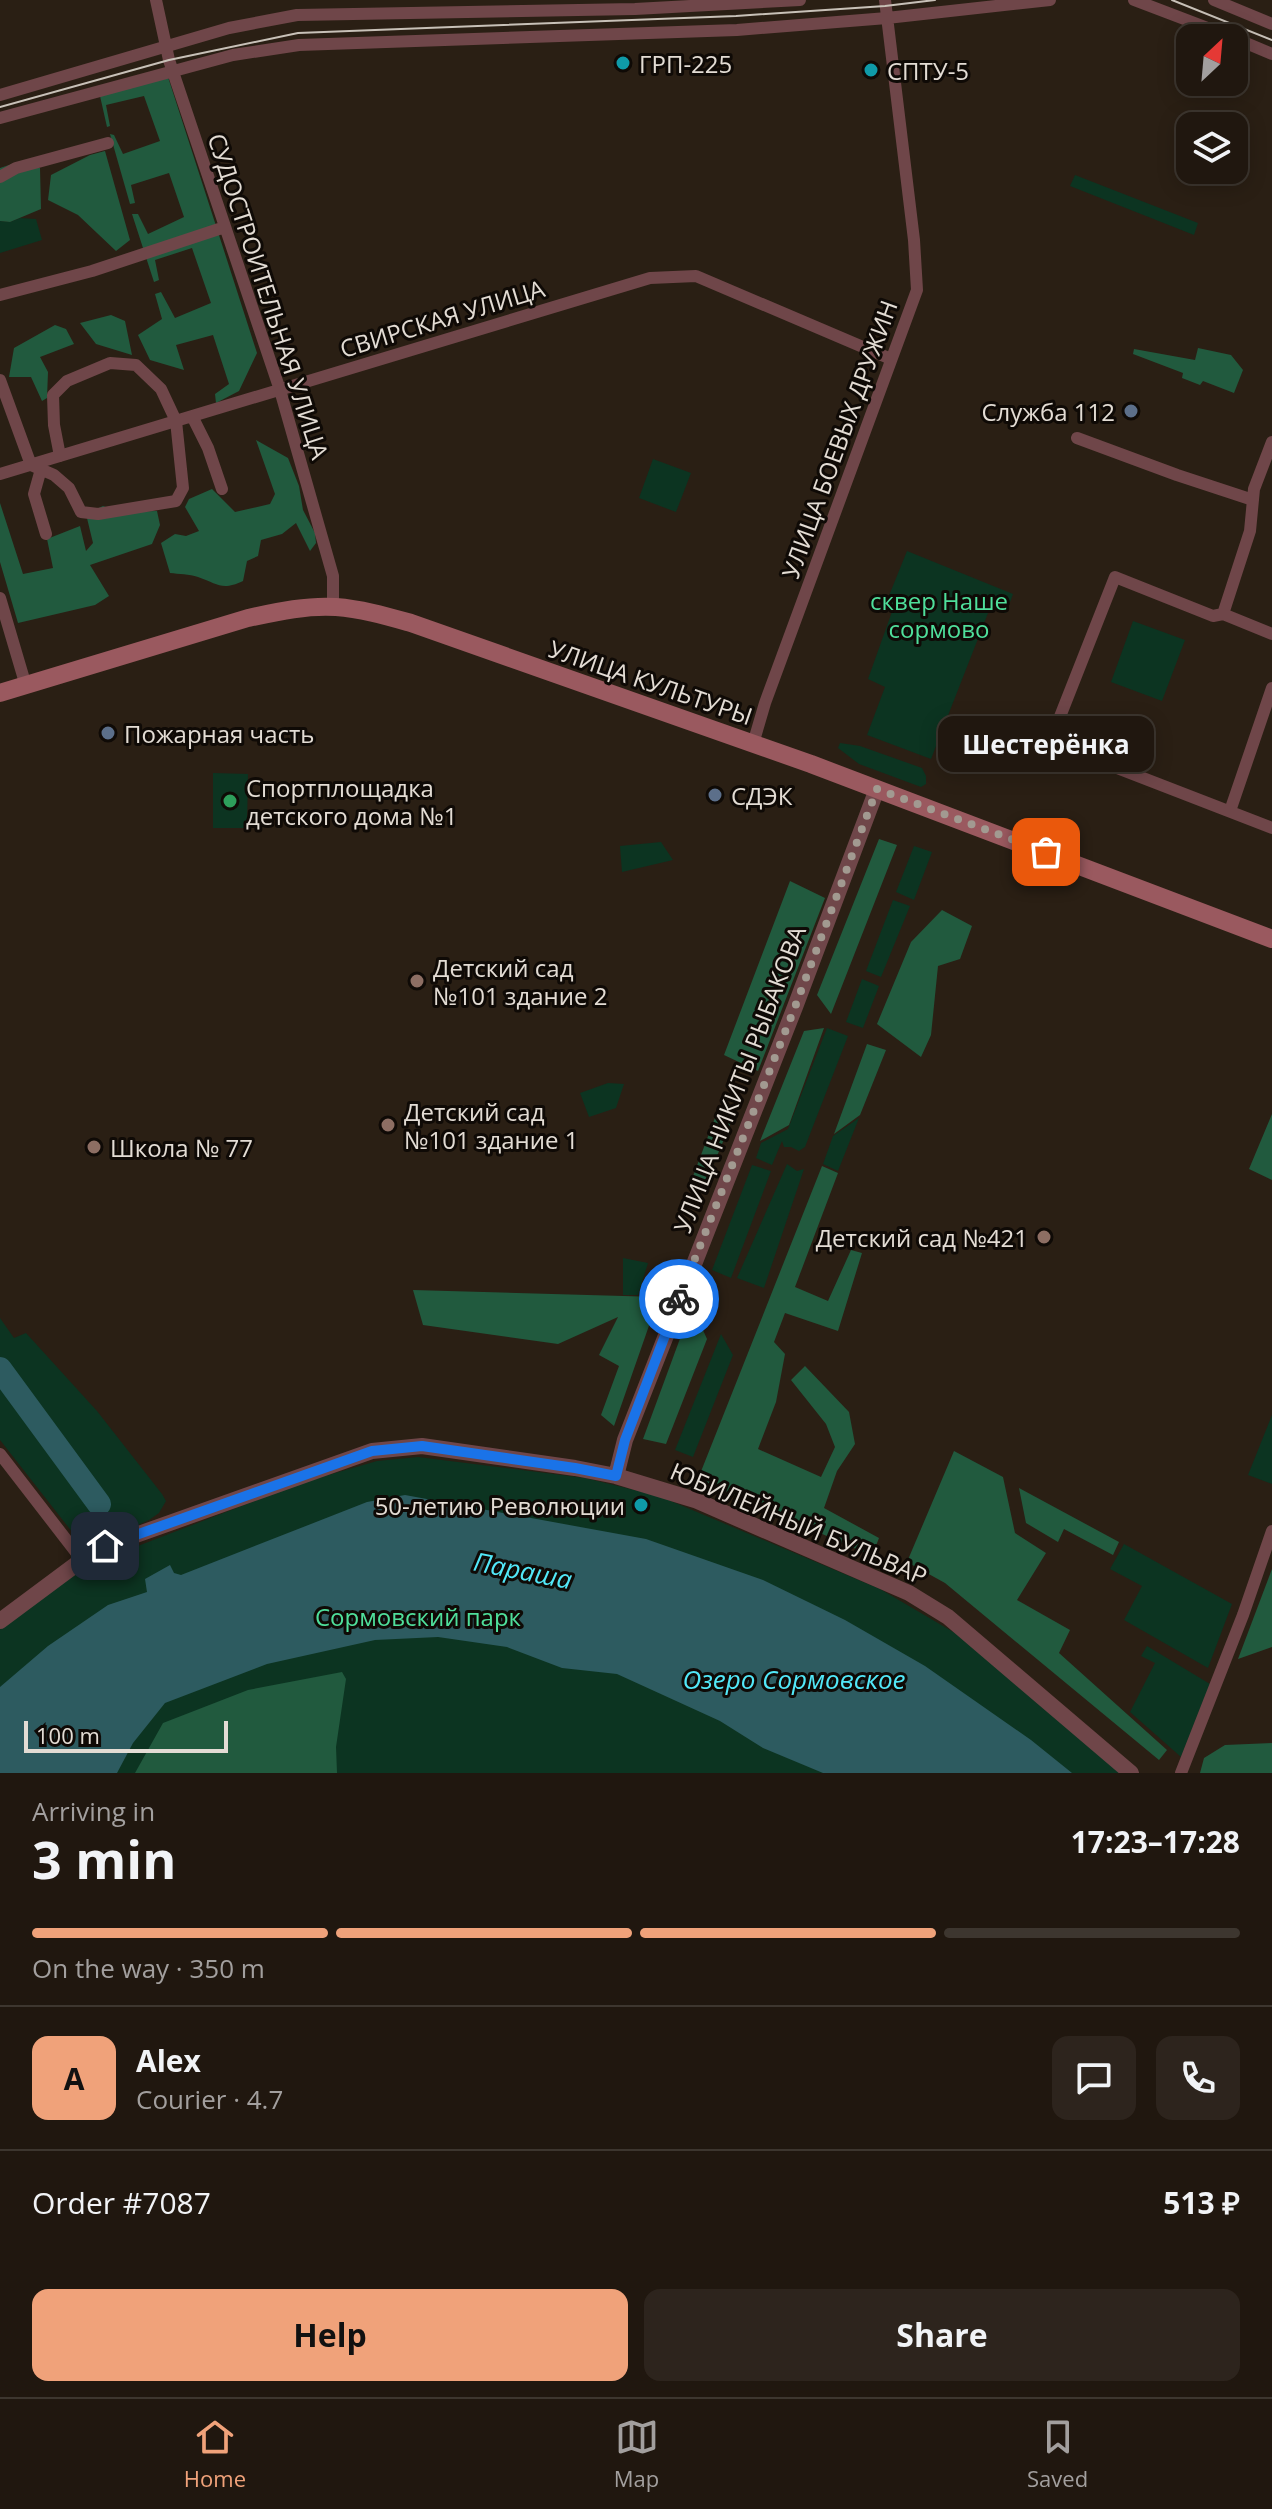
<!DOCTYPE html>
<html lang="en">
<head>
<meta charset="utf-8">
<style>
	:root { --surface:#20170f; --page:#2d241d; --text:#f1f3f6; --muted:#a29f9e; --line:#3d362f; --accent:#f0a27a }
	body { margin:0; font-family:"Open Sans",sans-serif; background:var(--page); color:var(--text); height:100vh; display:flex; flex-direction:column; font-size:30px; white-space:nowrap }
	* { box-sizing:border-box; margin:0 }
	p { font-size:26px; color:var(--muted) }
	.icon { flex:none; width:44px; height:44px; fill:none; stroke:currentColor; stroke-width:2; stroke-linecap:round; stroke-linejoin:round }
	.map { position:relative; height:1773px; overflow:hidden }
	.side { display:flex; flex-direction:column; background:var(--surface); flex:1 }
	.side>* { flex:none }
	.needle { width:52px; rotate:26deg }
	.tools { position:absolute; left:1176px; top:24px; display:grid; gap:16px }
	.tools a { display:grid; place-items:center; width:72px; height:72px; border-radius:16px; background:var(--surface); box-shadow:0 4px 20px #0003,0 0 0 2px var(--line); font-size:40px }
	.scale { position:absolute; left:24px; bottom:20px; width:204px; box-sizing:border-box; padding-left:8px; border:4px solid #e3dcd4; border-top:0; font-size:22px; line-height:28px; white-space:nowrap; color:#e3dcd4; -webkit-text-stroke:6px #0f0a06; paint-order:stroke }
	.pin { position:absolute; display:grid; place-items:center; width:68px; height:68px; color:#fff; margin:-34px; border-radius:16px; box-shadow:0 4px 12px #0006 }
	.courier { position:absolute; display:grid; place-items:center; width:80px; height:80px; margin:-40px; border:6px solid #1a73e8; border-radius:50%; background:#fff; color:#222; box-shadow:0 2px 10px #0007 }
	.bubble { position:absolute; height:56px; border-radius:16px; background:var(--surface); box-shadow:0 4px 20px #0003,0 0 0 2px var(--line); font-size:26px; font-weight:700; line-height:56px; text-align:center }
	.head em { font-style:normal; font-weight:700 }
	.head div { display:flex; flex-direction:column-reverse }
	.head { display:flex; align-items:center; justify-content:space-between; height:136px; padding:0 32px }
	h1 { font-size:52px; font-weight:700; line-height:60px }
	.bar { display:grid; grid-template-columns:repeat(4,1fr); gap:12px 8px; align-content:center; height:96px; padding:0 32px }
	.bar i { height:10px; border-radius:6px; background:var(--line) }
	.bar .on { background:var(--accent) }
	.bar p { grid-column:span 4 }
	.line { display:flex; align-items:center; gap:20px; padding:0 32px; border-top:2px solid var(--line) }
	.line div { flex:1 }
	.round { display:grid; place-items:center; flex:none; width:84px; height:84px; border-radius:16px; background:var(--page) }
	.button { display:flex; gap:16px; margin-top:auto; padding:16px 32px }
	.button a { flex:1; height:92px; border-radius:16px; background:var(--accent); color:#111; font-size:32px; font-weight:700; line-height:92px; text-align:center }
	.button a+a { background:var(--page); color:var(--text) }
	.tab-bar { display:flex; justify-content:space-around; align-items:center; height:112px; border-top:2px solid var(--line); background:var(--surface); font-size:22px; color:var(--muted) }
	.tab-bar a { display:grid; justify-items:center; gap:4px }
	.tab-bar .on { color:var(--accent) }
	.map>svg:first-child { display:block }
</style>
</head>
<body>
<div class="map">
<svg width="1272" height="1773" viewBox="0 0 1272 1773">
	<rect width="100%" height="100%" fill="#2a1f14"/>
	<path fill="#0c3421" d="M 1075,175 L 1198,223 L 1194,235 L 1070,186 Z
		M 20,218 L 36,219 L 42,240 L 0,253 L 0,221 L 10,222 Z
		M 653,459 L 691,473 L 676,512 L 639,498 Z
		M 907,551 L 1013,594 L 1006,613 L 990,608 L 931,759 L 867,735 L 885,687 L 868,679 L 894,606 L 886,603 Z
		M 1133,621 L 1185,640 L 1162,701 L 1111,682 Z
		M 840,743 L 860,746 L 922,768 L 926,776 L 926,784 L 921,787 L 859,764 L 838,748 Z
		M 213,773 L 248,774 L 247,828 L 213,828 Z
		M 661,842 L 673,860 L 622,872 L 620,846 Z
		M 914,846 L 932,852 L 914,900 L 896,892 Z
		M 893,900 L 910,906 L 881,977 L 866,971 Z
		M 862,979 L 879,986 L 863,1028 L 846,1022 Z
		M 827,1028 L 848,1036 L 805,1147 L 799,1151 L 791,1147 L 784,1147 L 782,1141 L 772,1165 L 756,1158 L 761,1143 L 788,1129 Z
		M 608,1083 L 624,1084 L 616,1108 L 589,1117 L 580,1093 Z
		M 859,1118 L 838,1171 L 823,1164 L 833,1136 Z
		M 787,1164 L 797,1171 L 804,1169 L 764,1288 L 737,1278 Z
		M 752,1165 L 771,1171 L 731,1278 L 712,1270 Z
		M 623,1258 L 648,1263 L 638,1295 L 623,1295 Z
		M 0,1318 L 14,1338 L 26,1333 L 97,1411 L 162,1494 L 166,1501 L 159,1513 L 149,1520 L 92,1546 L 76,1537 L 0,1440 Z
		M 721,1334 L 733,1355 L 693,1457 L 675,1450 Z
		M 1272,1415 L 1272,1484 L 1248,1475 Z
		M 418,1457 L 585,1478 L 659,1496 L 880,1589 L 955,1633 L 1123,1773 L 0,1773 L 0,1629 L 38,1599 L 91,1564 L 304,1482 L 377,1461 Z
		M 1124,1544 L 1232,1604 L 1208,1668 L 1124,1620 L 1142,1586 L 1110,1569 Z
		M 1147,1646 L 1210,1684 L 1181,1757 L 1130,1712 L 1155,1663 L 1141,1656 Z"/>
	<path fill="#215a3e" d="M 168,77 L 257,353 L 239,391 L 216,403 L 215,394 L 229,384 L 213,335 L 176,345 L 184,370 L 150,360 L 138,335 L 162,319 L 155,294 L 161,292 L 175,318 L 211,303 L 192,248 L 155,260 L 159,280 L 154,282 L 132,214 L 138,214 L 148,234 L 184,217 L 169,173 L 131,185 L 135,203 L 130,204 L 110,134 L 114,135 L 123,154 L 160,141 L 144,96 L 106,105 L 110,126 L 107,127 L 100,96 Z
		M 105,151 L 130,240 L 116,251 L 78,215 L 48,200 L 51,175 L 90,155 Z
		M 21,161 L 40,168 L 41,209 L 10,222 L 0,221 L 0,168 Z
		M 111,315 L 125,321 L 132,355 L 96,344 L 80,323 Z
		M 55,325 L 66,329 L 74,344 L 40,357 L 48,372 L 47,398 L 42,401 L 31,377 L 9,377 L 14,348 Z
		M 1198,348 L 1231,355 L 1243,370 L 1234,393 L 1203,381 L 1200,385 L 1182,378 L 1183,373 L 1133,354 L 1134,349 L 1195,360 Z
		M 256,440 L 288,458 L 299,486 L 303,510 L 315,533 L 316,543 L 310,551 L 296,523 L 282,534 L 261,540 L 258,556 L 247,561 L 243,581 C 222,591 218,584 198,577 C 189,574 179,574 170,573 L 161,543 L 175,534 L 186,536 L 199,531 L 185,507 L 189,499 L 212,489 L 235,512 L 270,504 L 275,494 Z
		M 0,503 L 23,574 L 53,568 L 47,539 L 80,526 L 86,551 L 93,543 L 86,514 L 103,506 L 119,512 L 157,511 L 160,525 L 152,544 L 90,565 L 109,596 L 95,605 L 18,623 L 0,562 Z
		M 879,839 L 897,845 L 831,1014 L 817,995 Z
		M 790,881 L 825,898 L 758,1071 L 724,1055 Z
		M 942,910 L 972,926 L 960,959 L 938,966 L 931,1035 L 921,1057 L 877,1024 L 911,942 Z
		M 824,1028 L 789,1125 L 760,1141 L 804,1031 Z
		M 867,1044 L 886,1050 L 860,1115 L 834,1134 Z
		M 719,1107 L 732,1120 L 707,1180 L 689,1187 Z
		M 1272,1114 L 1272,1180 L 1249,1169 Z
		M 822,1166 L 838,1173 L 795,1287 L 828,1301 L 851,1250 L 862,1253 L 838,1331 L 785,1313 L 774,1342 L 785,1354 L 776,1402 L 758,1449 L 821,1477 L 835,1447 L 826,1424 L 791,1380 L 805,1366 L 849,1412 L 855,1444 L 837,1471 L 824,1508 L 879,1538 L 872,1556 L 698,1479 Z
		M 413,1290 L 659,1297 L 614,1426 L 601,1415 L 619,1366 L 599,1355 L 618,1317 L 558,1344 L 423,1325 Z
		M 692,1306 L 707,1339 L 666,1444 L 643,1439 Z
		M 954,1451 L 1003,1477 L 1015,1533 L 1046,1553 L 1017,1600 L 1070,1630 L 1059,1653 L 1167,1750 L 1159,1760 L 945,1583 L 907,1562 Z
		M 1019,1488 L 1119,1542 L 1113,1555 L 1064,1529 L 1058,1542 L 1026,1523 Z
		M 1272,1569 L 1272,1647 L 1238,1659 Z
		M 342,1672 L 346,1679 L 336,1747 L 337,1773 L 135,1773 L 163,1723 L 248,1690 Z
		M 1272,1743 L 1272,1773 L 1200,1773 L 1204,1758 L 1225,1745 Z"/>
	<path fill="#2d5b60" d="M 405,1495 L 646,1539 L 763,1580 L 845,1620 L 925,1666 L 1031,1740 L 1072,1773 L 823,1773 L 763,1748 L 720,1721 L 617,1674 L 562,1668 L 507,1647 L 438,1637 L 375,1640 L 267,1664 L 165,1703 L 133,1743 L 117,1773 L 0,1773 L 0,1687 L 48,1646 L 108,1605 L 147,1592 L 145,1579 L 170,1565 L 174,1573 L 181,1575 L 367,1502 Z"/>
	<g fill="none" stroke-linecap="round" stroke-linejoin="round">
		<path stroke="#2d5b60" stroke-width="24" d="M 0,1369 L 99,1504"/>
		<path stroke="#6f4649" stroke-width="12" d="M 156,0 L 169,60 L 280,390 L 333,576 L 333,606
			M 1134,0 L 1234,38
			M 1214,0 L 1272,24
			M 1234,38 L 1272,54
			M 0,95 L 229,28 L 297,15 L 635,9 L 800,0
			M 0,118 L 233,55 L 299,45 L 737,30 L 887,18 L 1050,0
			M 0,177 L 16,168 L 108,143
			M 0,295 L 92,271 L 225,227
			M 0,380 L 31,465 L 54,475 L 69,488 L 81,512 L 98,514 L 176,501 L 183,488 L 176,421 L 161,389 L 136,365 L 110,363 L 67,381 L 53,395 L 54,425 L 60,456
			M 192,416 L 208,448 L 222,489
			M 1077,438 L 1177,475 L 1253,500
			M 1272,442 L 1254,489 L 1250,531 L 1223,614 L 1213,616 L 1115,577 L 1050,742 L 1272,828
			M 41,469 L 34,494 L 46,534
			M 0,474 L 650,278 L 696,276 L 891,359
			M 0,598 L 26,686
			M 1223,614 L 1272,634
			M 753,744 L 765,703 L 917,290 L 914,240 L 885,0
			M 1230,811 L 1272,688
			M 0,1454 L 82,1560
			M 1181,1773 L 1243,1615 L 1272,1531"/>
		<path stroke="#6f4649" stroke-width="16" d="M 616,1476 L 625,1440 L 795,1007 L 877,789
			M 0,1621 L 82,1560 L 105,1546 L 372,1451 L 422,1446 L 575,1468 L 616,1476 L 695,1500 L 909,1593 L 948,1617 L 1131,1773"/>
		<path stroke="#9a595f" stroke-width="18" d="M 0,693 L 248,618 C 276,612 307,605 336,607 C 362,609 386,616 411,623 L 811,764 L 1272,939"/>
		<path stroke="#c8c1b8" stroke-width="2" d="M 1172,0 L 1272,40
			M 0,107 L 169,60 L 298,33 L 736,16 L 885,6 L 935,0"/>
	</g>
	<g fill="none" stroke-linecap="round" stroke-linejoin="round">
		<path stroke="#a29a91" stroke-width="8" stroke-dasharray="0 14.4" d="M 679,1299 L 795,1007 L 877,789 L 1046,852"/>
		<path stroke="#1a73e8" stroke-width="10" d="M 105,1546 L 372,1451 L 422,1446 L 575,1468 L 616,1476 L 625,1440 L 679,1299"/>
	</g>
	<g fill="#0f9aa8" stroke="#0f0a06" stroke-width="3">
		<circle cx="623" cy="63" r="8"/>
		<circle cx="871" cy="70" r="8"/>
		<circle cx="641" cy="1505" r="8"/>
	</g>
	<g fill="#5c6f8a" stroke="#0f0a06" stroke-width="3">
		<circle cx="1131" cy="411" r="8"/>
		<circle cx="108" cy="733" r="8"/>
		<circle cx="715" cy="795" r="8"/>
	</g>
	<circle fill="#2e9e5b" stroke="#0f0a06" stroke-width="3" cx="230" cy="801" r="8"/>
	<g fill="#8d6e63" stroke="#0f0a06" stroke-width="3">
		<circle cx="417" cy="981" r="8"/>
		<circle cx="388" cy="1125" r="8"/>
		<circle cx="94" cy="1147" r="8"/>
		<circle cx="1044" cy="1237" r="8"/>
	</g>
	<g text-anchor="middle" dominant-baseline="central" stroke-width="6" stroke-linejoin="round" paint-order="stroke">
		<g font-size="24" fill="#e3dcd4" stroke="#0f0a06" text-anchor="start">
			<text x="639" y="63">ГРП-225</text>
			<text x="887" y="70">СПТУ-5</text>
			<text x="1115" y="411" text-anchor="end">Служба 112</text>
			<text x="124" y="733">Пожарная часть</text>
			<text x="246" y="787">Спортплощадка<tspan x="246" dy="28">детского дома №1</tspan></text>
			<text x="731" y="795">СДЭК</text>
			<text x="433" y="967">Детский сад<tspan x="433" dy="28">№101 здание 2</tspan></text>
			<text x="404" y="1111">Детский сад<tspan x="404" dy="28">№101 здание 1</tspan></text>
			<text x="110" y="1147">Школа № 77</text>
			<text x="1028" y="1237" text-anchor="end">Детский сад №421</text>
			<text x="625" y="1505" text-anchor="end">50-летию Революции</text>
		</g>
		<g font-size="24" fill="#e3dcd4" stroke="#0f0a06">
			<text transform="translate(269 296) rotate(72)">СУДОСТРОИТЕЛЬНАЯ УЛИЦА</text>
			<text transform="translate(442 318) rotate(-17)">СВИРСКАЯ УЛИЦА</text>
			<text transform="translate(839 439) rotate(-70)">УЛИЦА БОЕВЫХ ДРУЖИН</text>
			<text transform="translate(651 682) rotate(19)">УЛИЦА КУЛЬТУРЫ</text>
			<text transform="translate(739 1079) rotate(-69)">УЛИЦА НИКИТЫ РЫБАКОВА</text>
			<text transform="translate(799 1523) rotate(23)">ЮБИЛЕЙНЫЙ БУЛЬВАР</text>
		</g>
		<g font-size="24" fill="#4fdf9b" stroke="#0f0a06">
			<text x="939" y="600">сквер Наше<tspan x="939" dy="28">сормово</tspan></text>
			<text x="418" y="1616">Сормовский парк</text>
		</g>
		<g font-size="26" font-style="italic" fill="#52e8f8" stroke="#0f0a06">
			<text transform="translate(523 1570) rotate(11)">Параша</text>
			<text x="794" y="1679">Озеро Сормовское</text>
		</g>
	</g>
</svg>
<div class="tools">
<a><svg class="needle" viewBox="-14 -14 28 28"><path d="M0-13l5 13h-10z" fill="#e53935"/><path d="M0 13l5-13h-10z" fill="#a29f9e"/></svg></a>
<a><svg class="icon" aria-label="layers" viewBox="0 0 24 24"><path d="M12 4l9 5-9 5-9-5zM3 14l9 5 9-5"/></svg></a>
</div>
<div class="scale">100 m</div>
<div class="pin" style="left:1046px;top:852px;background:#ea580c"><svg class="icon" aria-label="bag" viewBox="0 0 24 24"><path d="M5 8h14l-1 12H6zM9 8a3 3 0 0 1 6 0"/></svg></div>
<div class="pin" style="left:105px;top:1546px;background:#1f2937"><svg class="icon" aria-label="home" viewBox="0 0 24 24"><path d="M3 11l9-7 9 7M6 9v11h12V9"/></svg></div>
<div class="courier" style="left:679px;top:1299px"><svg class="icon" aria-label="bike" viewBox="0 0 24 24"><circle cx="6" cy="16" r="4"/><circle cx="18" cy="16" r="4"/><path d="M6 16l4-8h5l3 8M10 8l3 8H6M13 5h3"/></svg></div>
<div class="bubble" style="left:938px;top:716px;width:216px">Шестерёнка</div>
</div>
<section class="side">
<div class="head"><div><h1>3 min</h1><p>Arriving in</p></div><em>17:23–17:28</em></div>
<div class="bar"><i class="on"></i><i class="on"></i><i class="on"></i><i></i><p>On the way · 350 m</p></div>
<div class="line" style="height:144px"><b class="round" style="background:var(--accent);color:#111">A</b><div><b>Alex</b><p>Courier · 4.7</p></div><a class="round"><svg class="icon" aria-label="chat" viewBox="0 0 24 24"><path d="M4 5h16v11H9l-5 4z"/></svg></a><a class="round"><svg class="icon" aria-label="phone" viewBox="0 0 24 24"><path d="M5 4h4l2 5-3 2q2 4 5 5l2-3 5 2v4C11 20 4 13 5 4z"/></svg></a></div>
<div class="line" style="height:104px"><div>Order #7087</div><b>513 ₽</b></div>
<div class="button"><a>Help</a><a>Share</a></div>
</section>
<nav class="tab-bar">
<a class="on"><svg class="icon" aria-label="home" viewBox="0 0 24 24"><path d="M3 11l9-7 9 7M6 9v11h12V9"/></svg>Home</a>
<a><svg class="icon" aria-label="map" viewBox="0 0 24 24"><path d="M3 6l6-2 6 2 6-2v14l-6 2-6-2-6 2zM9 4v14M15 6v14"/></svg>Map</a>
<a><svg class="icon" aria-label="saved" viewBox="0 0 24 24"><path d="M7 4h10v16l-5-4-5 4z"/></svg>Saved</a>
</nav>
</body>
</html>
